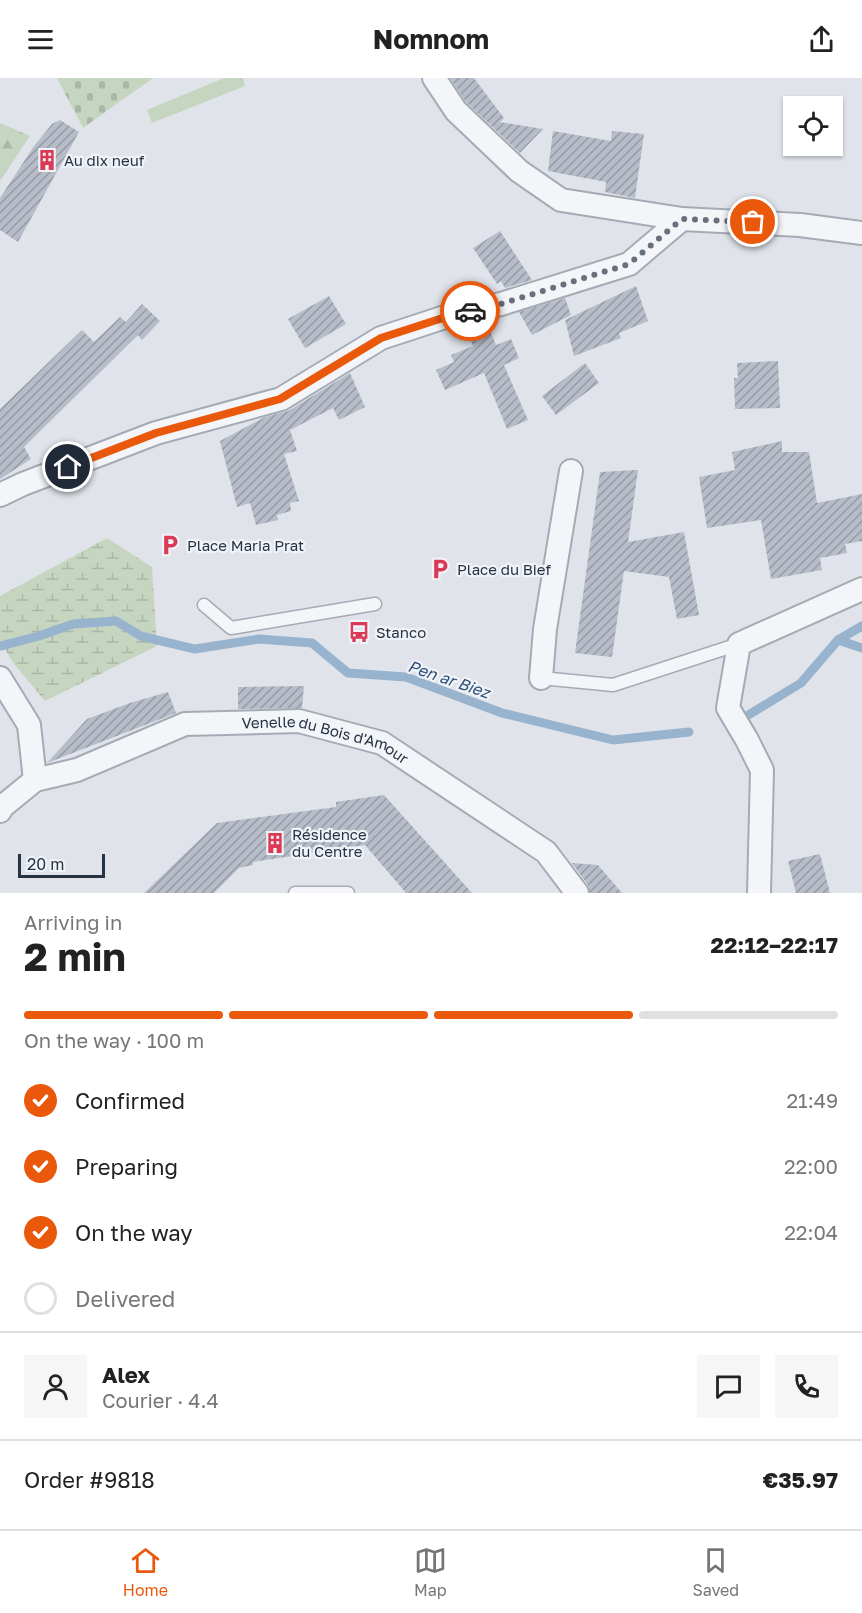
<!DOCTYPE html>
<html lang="en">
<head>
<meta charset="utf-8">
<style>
	:root { --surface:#fff; --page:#f6f6f6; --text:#222; --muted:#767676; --line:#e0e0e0; --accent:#ea580c }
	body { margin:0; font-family:"Golos Text",sans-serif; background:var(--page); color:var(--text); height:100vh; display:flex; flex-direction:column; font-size:22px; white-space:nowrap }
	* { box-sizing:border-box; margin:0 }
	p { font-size:20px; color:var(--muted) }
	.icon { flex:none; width:33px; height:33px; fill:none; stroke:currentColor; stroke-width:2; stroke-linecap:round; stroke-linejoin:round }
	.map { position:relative; height:815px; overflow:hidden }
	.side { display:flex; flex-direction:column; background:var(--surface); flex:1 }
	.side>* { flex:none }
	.buttons { position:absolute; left:783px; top:18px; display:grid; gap:12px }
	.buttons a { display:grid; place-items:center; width:60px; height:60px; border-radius:0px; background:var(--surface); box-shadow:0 2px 4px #0004; font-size:30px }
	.scale { position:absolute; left:18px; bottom:15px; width:87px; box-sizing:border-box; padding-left:6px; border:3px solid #273243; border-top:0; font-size:16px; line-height:21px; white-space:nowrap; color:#273243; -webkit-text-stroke:4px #f0f3f8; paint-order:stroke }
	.pin { position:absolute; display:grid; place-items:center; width:51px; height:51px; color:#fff; margin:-26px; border:3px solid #fff; border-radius:50%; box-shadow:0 2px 6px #0007 }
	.courier { position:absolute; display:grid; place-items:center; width:60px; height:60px; margin:-30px; border:4px solid #ea580c; border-radius:50%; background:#fff; color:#222; box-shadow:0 2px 8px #0007 }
	.overview em { font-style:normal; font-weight:700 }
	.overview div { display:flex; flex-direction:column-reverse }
	.overview { display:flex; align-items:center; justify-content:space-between; height:102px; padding:0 24px }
	h1 { font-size:39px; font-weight:700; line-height:45px }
	.bar { display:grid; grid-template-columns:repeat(4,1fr); gap:9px 6px; align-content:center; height:72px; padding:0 24px }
	.bar i { height:8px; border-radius:4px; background:var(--line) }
	.bar .on { background:var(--accent) }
	.bar p { grid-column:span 4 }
	.line { display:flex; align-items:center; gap:15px; padding:0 24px; border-top:2px solid var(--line) }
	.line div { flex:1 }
	.round { display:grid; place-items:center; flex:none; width:63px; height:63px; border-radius:0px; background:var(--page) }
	ol { padding:0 24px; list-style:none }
	li { display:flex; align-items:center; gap:18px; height:66px }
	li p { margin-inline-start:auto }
	li .icon { padding:6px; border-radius:50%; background:var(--accent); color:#fff; stroke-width:4 }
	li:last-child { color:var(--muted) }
	li i { width:33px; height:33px; border:3px solid var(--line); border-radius:50% }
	header { display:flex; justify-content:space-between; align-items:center; height:78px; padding:0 24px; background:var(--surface); font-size:27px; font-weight:700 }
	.menu { display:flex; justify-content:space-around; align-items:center; height:84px; border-top:2px solid var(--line); background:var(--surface); font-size:16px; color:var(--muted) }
	.menu a { display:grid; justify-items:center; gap:3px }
	.menu .on { color:var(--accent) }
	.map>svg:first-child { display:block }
</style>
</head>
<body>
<header><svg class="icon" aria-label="menu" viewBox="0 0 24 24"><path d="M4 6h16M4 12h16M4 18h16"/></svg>Nomnom<svg class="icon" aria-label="share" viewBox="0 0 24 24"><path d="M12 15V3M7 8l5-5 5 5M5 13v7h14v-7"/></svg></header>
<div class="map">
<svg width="862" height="815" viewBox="0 0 862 815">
	<defs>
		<pattern id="forest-firs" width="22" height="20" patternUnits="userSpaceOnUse" patternTransform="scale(1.5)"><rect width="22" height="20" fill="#c6d5c0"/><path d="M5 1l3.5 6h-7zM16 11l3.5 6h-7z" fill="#aab7a6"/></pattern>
		<pattern id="wetland-marsh" width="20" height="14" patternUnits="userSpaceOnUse" patternTransform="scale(1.5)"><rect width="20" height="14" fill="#c6d5c0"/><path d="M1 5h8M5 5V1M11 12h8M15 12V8" fill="none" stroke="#aab7a6"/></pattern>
		<pattern id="cemetery-stones" width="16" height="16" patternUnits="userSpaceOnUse" patternTransform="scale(1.5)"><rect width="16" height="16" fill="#c6d5c0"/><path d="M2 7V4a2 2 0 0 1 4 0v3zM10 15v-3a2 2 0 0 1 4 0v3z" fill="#aab7a6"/></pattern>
		<pattern id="building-hatch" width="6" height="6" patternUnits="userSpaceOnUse" patternTransform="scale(1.5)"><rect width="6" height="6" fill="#b7bdc8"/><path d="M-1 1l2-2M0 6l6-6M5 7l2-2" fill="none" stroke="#959aa4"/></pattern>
	</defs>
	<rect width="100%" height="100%" fill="#e0e4ea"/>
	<path fill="url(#forest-firs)" d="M 0,45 L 30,58 L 0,103 Z"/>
	<path fill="url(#wetland-marsh)" d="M 107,460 L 152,489 L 157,568 L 45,623 L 14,586 L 0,563 L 0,518 Z"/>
	<path fill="url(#cemetery-stones)" d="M 57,0 L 153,0 L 83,50 Z"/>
	<path fill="#c6d5c0" d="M 224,0 L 243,0 L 245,8 L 152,45 L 147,32 Z"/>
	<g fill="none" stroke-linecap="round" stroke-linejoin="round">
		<path stroke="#98b3cd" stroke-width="9" d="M 838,562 L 862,570
			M 1,568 L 39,558 L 73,546 L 116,543 L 141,558 L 195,571 L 259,561 L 312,565 L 348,595 L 406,599 L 502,635 L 613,662 L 689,654
			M 745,639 L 801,605 L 838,562 L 862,548"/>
	</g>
	<path fill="url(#building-hatch)" d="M 450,0 L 474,0 L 504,40 L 500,44 L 543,51 L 520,75 L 466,24 Z
		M 60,42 L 79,54 L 18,164 L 0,152 L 0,120 L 34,68 L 52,46 Z
		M 553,53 L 611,63 L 612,53 L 644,56 L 635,120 L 605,114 L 606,104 L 548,93 Z
		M 500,153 L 532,202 L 505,210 L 501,203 L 497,206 L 473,170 Z
		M 636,208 L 648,243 L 619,255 L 621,260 L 574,278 L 565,242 Z
		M 329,218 L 346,246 L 305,270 L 288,241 Z
		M 565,220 L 571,237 L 532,257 L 519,234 Z
		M 142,226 L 160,243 L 142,262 L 138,257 L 24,369 L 31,381 L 0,401 L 0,331 L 82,252 L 94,264 L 120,239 L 126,244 Z
		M 486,243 L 496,267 L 511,261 L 519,280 L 504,287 L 528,342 L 507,351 L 484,295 L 445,312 L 436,292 L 454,284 L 451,277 L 473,268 L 465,248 Z
		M 778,283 L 780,330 L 735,331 L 734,300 L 738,300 L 737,285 Z
		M 585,285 L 599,305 L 556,337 L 542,318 Z
		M 350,295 L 365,329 L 339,342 L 333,330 L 290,352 L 297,373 L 284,376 L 299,423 L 290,425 L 291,433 L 277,437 L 278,442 L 256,447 L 250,425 L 237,429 L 220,363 L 265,339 L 288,333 Z
		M 782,363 L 782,374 L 809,374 L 817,425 L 862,416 L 862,463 L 845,466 L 847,475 L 820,480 L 822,492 L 771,501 L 761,442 L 707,450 L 699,399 L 735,392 L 732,374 Z
		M 638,392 L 628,464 L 684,454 L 699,537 L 677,541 L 669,499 L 624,493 L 612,579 L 575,575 L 600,394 Z
		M 304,608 L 302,630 L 238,631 L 238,609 Z
		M 168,614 L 176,635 L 47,685 L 87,641 L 130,625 Z
		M 384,717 L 472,815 L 406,815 L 365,767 L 253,784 L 253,787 L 239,790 L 214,815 L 144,815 L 217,745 L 336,729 L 336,724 Z
		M 820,776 L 830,815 L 796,815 L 788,783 Z
		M 572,785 L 598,787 L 622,815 L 590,815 L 588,807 Z"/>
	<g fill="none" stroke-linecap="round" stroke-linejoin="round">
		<defs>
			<path id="lane" d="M 204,527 L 231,550 L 375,526
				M 541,600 L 613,607 L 739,566
				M 295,815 L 348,815"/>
			<g id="street">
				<path d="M 434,0 L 456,33 L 519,93 L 561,122 L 682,141 L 800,147 L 862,155"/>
				<path d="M 0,417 L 23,406 L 156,355 L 281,321 L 381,260 L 451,237 L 501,226 L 629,186 L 682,141"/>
				<path d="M 0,600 L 29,647 L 35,702"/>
				<path d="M 541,600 L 545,551 L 571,393"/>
				<path id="s1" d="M 0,733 L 2,729 L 35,702 L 77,692 L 185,646 L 299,643 L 382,665 L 546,774 L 577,815"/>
				<path d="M 759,815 L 762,692 L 747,662 L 728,630 L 739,566 L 862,511"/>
			</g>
		</defs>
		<use href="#lane" stroke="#a5abb5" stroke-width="15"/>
		<use href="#street" stroke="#a5abb5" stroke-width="26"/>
		<use href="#lane" stroke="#f3f5f8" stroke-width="12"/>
		<use href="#street" stroke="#f3f5f8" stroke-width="22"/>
	</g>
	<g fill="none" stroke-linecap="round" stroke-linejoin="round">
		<path stroke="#68707d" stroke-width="6" stroke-dasharray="0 10.8" d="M 470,233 L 501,226 L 629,186 L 682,141 L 753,144"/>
		<path stroke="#ea580c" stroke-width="8" d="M 68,389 L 156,355 L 280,321 L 381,260 L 452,237 L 470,233"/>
	</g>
	<defs>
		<symbol id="building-bare" viewBox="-9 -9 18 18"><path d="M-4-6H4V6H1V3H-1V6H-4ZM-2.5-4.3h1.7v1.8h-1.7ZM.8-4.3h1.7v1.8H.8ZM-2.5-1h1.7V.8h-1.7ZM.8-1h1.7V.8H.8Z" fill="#da3a55" stroke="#f0f3f8" stroke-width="2.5" paint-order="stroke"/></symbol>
		<symbol id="parking-bare" viewBox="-9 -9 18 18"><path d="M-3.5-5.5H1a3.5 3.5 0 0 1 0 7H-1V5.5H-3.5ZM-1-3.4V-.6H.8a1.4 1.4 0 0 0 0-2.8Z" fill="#da3a55" stroke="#f0f3f8" stroke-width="2.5" paint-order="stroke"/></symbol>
		<symbol id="bus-bare" viewBox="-9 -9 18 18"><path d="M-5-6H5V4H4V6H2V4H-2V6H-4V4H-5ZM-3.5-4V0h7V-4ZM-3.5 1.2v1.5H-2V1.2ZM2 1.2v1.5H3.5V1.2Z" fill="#da3a55" stroke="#f0f3f8" stroke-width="2.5" paint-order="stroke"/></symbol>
	</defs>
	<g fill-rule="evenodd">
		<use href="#building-bare" x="32" y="67" width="30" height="30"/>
		<use href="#parking-bare" x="155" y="452" width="30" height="30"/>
		<use href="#parking-bare" x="425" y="476" width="30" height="30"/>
		<use href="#bus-bare" x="344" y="539" width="30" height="30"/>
		<use href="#building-bare" x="260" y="750" width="30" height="30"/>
	</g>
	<g text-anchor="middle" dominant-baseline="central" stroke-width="4.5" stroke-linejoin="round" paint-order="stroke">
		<g font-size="15" fill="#273243" stroke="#f0f3f8" text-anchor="start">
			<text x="64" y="82">Au dix neuf</text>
			<text x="187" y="467">Place Maria Prat</text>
			<text x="457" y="491">Place du Bief</text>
			<text x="376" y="554">Stanco</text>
			<text x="292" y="756">Résidence<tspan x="292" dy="17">du Centre</tspan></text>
		</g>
		<g font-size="15" fill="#273243" stroke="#f0f3f8">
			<text stroke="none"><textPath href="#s1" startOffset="351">Venelle du Bois d'Amour</textPath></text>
		</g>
		<g font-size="16" font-style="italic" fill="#2d517b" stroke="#f0f3f8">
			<text transform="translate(449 601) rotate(19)">Pen ar Biez</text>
		</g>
	</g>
</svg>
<div class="buttons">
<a><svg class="icon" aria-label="locate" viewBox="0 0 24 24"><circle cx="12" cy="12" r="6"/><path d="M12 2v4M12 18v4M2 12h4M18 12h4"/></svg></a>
</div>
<div class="scale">20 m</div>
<div class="pin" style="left:753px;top:144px;background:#ea580c"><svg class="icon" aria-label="bag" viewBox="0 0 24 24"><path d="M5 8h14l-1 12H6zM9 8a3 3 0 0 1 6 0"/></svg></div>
<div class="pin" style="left:68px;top:389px;background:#1f2937"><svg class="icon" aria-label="home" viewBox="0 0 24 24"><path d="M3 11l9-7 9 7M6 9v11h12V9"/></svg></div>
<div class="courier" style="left:470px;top:233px"><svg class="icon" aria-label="car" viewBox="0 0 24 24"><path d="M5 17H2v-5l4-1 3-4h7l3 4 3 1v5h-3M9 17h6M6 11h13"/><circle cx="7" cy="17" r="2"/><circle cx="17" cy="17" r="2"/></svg></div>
</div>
<section class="side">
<div class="overview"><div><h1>2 min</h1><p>Arriving in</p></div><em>22:12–22:17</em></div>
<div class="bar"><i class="on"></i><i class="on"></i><i class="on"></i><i></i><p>On the way · 100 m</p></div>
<ol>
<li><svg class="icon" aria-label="check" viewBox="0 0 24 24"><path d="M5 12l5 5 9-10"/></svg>Confirmed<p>21:49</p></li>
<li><svg class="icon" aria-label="check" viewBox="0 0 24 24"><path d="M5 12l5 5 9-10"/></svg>Preparing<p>22:00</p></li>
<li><svg class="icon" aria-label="check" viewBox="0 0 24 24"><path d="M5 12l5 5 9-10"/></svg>On the way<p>22:04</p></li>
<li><i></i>Delivered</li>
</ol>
<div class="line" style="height:108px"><a class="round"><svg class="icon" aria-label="person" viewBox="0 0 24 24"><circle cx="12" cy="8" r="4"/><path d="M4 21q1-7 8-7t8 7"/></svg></a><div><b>Alex</b><p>Courier · 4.4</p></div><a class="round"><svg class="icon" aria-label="chat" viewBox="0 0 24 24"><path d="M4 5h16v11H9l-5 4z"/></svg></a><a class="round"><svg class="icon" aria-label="phone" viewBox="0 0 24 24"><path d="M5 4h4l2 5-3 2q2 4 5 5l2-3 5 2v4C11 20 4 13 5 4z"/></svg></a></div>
<div class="line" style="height:78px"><div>Order #9818</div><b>€35.97</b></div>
</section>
<nav class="menu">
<a class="on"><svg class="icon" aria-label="home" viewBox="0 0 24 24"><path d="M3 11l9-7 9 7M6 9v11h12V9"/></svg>Home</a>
<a><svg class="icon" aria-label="map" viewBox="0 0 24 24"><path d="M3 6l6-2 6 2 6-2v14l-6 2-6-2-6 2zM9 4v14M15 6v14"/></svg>Map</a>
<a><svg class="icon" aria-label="saved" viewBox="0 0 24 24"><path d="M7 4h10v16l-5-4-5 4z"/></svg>Saved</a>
</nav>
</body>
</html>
